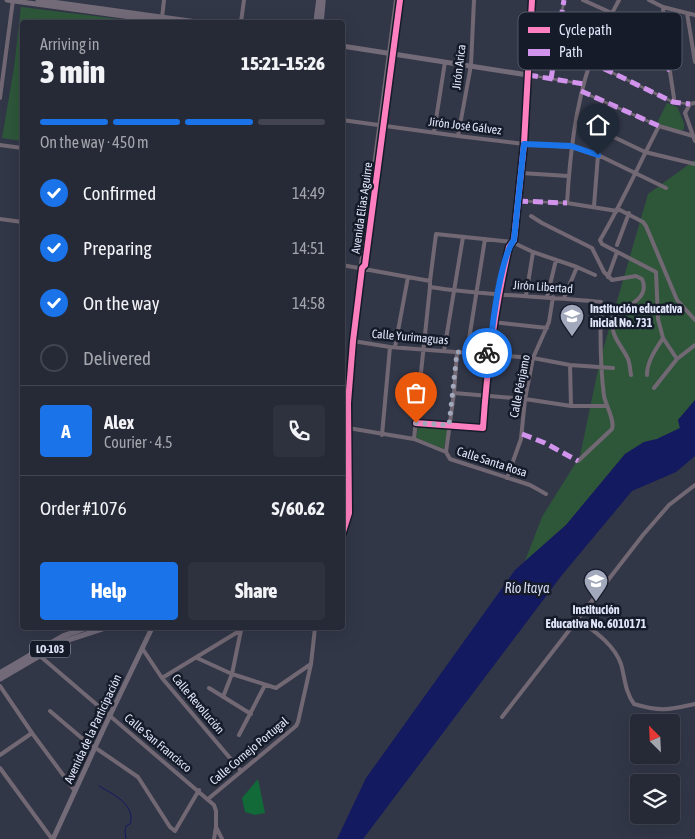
<!DOCTYPE html>
<html lang="en">
<head>
<meta charset="utf-8">
<style>
	:root { --surface:#262936; --page:#2e313e; --text:#f1f3f6; --muted:#a4a6ad; --line:#424551; --accent:#1a73e8 }
	body { margin:0; font-family:"Asap Condensed",sans-serif; background:var(--page); color:var(--text); height:100vh; display:flex; flex-direction:column; font-size:19px; white-space:nowrap }
	* { box-sizing:border-box; margin:0 }
	p { font-size:16px; color:var(--muted) }
	.icon { flex:none; width:28px; height:28px; fill:none; stroke:currentColor; stroke-width:2; stroke-linecap:round; stroke-linejoin:round }
	.map { position:relative; flex:1; overflow:hidden }
	.side { position:absolute; left:20px; top:20px; width:325px; height:610px; display:flex; flex-direction:column; background:var(--surface); border-radius:5px; box-shadow:0 5px 20px #0002,0 0 0 1px var(--line) }
	.side>* { flex:none }
	.needle { width:32px; rotate:336deg }
	.controls { position:absolute; left:630px; top:714px; display:grid; gap:10px }
	.controls a { display:grid; place-items:center; width:50px; height:50px; border-radius:5px; background:var(--surface); box-shadow:0 5px 20px #0002,0 0 0 1px var(--line); font-size:25px }
	.pin { position:absolute; display:grid; place-items:center; width:42px; height:42px; color:#fff; margin:-51px -21px; border-radius:50% 50% 50% 0; rotate:-45deg; box-shadow:0 0 5px #0007 }
	.pin .icon { rotate:45deg }
	.courier { position:absolute; display:grid; place-items:center; width:50px; height:50px; margin:-25px; border:4px solid #1a73e8; border-radius:50%; background:#fff; color:#222; box-shadow:0 1px 6px #0007 }
	.headline em { font-style:normal; font-weight:800 }
	.headline div { display:flex; flex-direction:column-reverse }
	.headline { display:flex; align-items:center; justify-content:space-between; height:85px; padding:0 20px }
	h1 { font-size:32px; font-weight:800; line-height:38px }
	.bar { display:grid; grid-template-columns:repeat(4,1fr); gap:8px 5px; align-content:center; height:60px; padding:0 20px }
	.bar i { height:6px; border-radius:4px; background:var(--line) }
	.bar .selected { background:var(--accent) }
	.bar p { grid-column:span 4 }
	.line { display:flex; align-items:center; gap:12px; padding:0 20px; border-top:1px solid var(--line) }
	.line div { flex:1 }
	.round { display:grid; place-items:center; flex:none; width:52px; height:52px; border-radius:5px; background:var(--page) }
	ol { padding:0 20px; list-style:none }
	li { display:flex; align-items:center; gap:15px; height:55px }
	li p { margin-inline-start:auto }
	li .icon { padding:5px; border-radius:50%; background:var(--accent); color:#fff; stroke-width:4 }
	li:last-child { color:var(--muted) }
	li i { width:28px; height:28px; border:2px solid var(--line); border-radius:50% }
	.primary-button { display:flex; gap:10px; margin-top:auto; padding:10px 20px }
	.primary-button a { flex:1; height:58px; border-radius:5px; background:var(--accent); color:#fff; font-size:20px; font-weight:800; line-height:58px; text-align:center }
	.primary-button a+a { background:var(--page); color:var(--text) }
	.map>svg:first-child { display:block }
</style>
</head>
<body>
<div class="map">
<svg width="695" height="839" viewBox="0 0 695 839">
	<rect width="100%" height="100%" fill="#323748"/>
	<path fill="#2e573a" d="M 21,7 L 143,22 L 22,22 L 22,141 L 2,138 L 14,68 Z
		M 667,103 L 677,107 L 684,123 L 684,129 L 681,131 L 657,123 Z
		M 695,160 L 695,400 L 678,420 L 680,428 L 657,439 L 644,442 L 625,454 L 566,525 L 525,561 L 542,517 L 580,456 L 600,360 L 648,194 Z
		M 418,425 L 448,428 L 444,449 L 416,438 Z"/>
	<path fill="#116a37" d="M 258,779 L 265,813 L 255,815 L 245,812 L 242,798 Z"/>
	<path fill="#131a5f" d="M 695,400 L 695,456 L 676,472 L 632,491 L 562,575 L 363,839 L 337,839 L 366,778 L 515,570 L 566,525 L 625,454 L 644,442 L 657,439 L 680,428 L 678,420 Z"/>
	<g fill="none" stroke-linecap="round" stroke-linejoin="round">
		<path stroke="#131a5f" stroke-width="1" d="M 99,786 C 112,794 136,804 130,824 L 126,826 L 125,832 L 126,839"/>
		<path stroke="#726873" stroke-width="2.5" d="M 600,36 L 669,69
			M 590,62 L 673,102 L 690,104
			M 529,75 L 583,84
			M 551,79 L 564,0
			M 582,92 L 659,126
			M 518,201 L 567,203"/>
		<path stroke="#726873" stroke-width="4" d="M 583,0 L 638,25 L 665,39
			M 649,0 L 663,7 L 695,15
			M 663,7 L 665,39 L 674,98 L 673,102
			M 687,13 L 695,62
			M 162,18 L 164,0
			M 241,22 L 244,0
			M 0,98 L 13,0
			M 695,103 L 690,104 L 685,113 L 695,141
			M 576,119 L 645,152 L 695,164
			M 342,120 L 458,136 L 524,144 L 571,147 L 598,155 L 666,188
			M 434,132 L 445,62
			M 458,136 L 471,65 L 474,0
			M 0,145 L 22,148
			M 521,173 L 568,176
			M 594,206 L 598,155
			M 618,209 L 643,222 L 646,226 L 677,300 L 695,320
			M 617,211 L 567,203 C 570,155 575,108 590,63 C 597,41 608,21 619,0
			M 531,216 L 542,223 L 592,248 L 604,272 L 612,280 L 636,276 L 642,279 C 651,299 625,307 613,317 C 609,335 621,344 628,359 C 630,364 630,369 631,375
			M 0,219 L 22,222
			M 617,245 L 629,213
			M 342,265 L 430,281 L 430,287 C 486,296 544,296 601,302 C 600,334 600,365 604,396 C 606,406 615,420 612,429 L 578,461
			M 362,268 L 361,264 L 396,0
			M 608,277 L 617,252
			M 430,281 L 436,234 L 512,242 L 533,252 L 577,267 L 595,275
			M 526,296 L 533,252
			M 547,297 L 556,260
			M 564,298 L 577,267
			M 493,322 L 547,328
			M 353,341 L 390,347 L 533,358 L 570,365 L 613,368
			M 395,347 L 408,277
			M 444,351 L 463,237
			M 467,352 L 485,239
			M 677,359 L 663,338 L 658,319 L 656,272 L 602,244 L 600,240 C 622,203 639,164 659,126 L 693,136
			M 570,365 L 571,406
			M 647,375 C 647,361 656,349 663,338
			M 654,388 L 677,359 L 695,345
			M 454,393 L 525,399 L 571,406 L 606,406
			M 416,423 L 483,428 C 487,367 495,307 509,247 L 514,240 L 524,144 L 532,0
			M 348,428 L 414,439 L 446,452 L 450,459 L 530,485 L 546,494
			M 382,435 L 390,347
			M 414,439 L 430,287
			M 446,452 L 454,393 L 457,352
			M 507,478 L 521,439 L 525,399 L 533,358 L 549,322 L 553,297
			M 342,535 L 349,513 L 348,403 L 353,341 L 362,268 L 365,265 L 400,0
			M 578,619 C 594,631 614,644 621,664 C 625,678 625,692 634,704 C 661,712 668,710 695,704
			M 287,628 L 315,629
			M 142,648 L 162,678 L 241,771
			M 40,656 L 214,805 L 216,811 L 216,827 L 222,839
			M 197,658 L 232,674 L 276,688 L 311,664
			M 162,678 L 241,630
			M 0,686 L 32,733 L 75,791
			M 209,688 L 251,714
			M 223,697 L 232,674 L 241,630
			M 50,711 L 84,740 L 138,777 L 170,827 L 175,831 L 199,790
			M 502,717 L 643,535 L 669,505 L 695,485
			M 239,735 L 265,685
			M 0,755 L 32,733
			M 0,768 L 52,839
			M 208,799 L 296,726 L 298,722 L 311,664 L 315,628
			M 214,839 L 216,827"/>
		<path stroke="#736b78" stroke-width="5" d="M 7,0 L 167,22
			M 38,0 L 197,22
			M 342,46 L 528,75
			M 101,734 L 152,628
			M 53,839 L 87,765"/>
		<path stroke="#726a79" stroke-width="5.5" d="M 316,22 L 319,0
			M 321,22 L 323,0
			M 0,673 L 63,636 L 86,628
			M 0,679 L 65,641 L 105,628"/>
		<path stroke="#736b78" stroke-width="5" d="M 87,765 L 101,734"/>
		<path stroke="#d193ec" stroke-width="5" stroke-dasharray="10 5" stroke-linecap="butt" d="M 600,36 L 670,70
			M 590,62 L 673,102 L 690,104
			M 528,75 L 584,84
			M 551,79 L 564,0
			M 581,91 L 659,126
			M 518,201 L 567,203
			M 522,434 L 545,443 L 578,461"/>
		<defs>
			<path id="cycleway" d="M 416,423 L 483,428 C 487,367 495,307 509,247 L 514,240 L 524,144 L 532,0
				M 342,535 L 349,513 L 348,403 L 353,341 L 362,268 L 365,265 L 400,0"/>
		</defs>
		<use href="#cycleway" stroke="#161b29" stroke-width="9"/>
		<use href="#cycleway" stroke="#ff80c0" stroke-width="6"/>
	</g>
	<g fill="none" stroke-linecap="round" stroke-linejoin="round">
		<path stroke="#a3a9bc" stroke-width="5" stroke-dasharray="0 9" d="M 416,423 L 449,425 L 457,352 L 487,353"/>
		<path stroke="#1a73e8" stroke-width="6" d="M 487,353 L 489,354 C 492,329 500,257 514,240 L 524,144 L 571,146 L 598,155"/>
	</g>
	<defs>
		<symbol id="school-pin" viewBox="-11 -11 22 30"><path d="M0 17L-7.5 6A9.5 9.5 0 1 1 7.5 6Z" fill="#a3a9bc" stroke="#161b29"/><path d="M0-5L7-2L0 1L-7-2ZM-4 1L0 2.5L4 1V4Q0 6-4 4Z" fill="#fff"/></symbol>
	</defs>
	<g fill-rule="evenodd">
		<use href="#school-pin" x="558" y="302" width="28" height="38"/>
		<use href="#school-pin" x="582" y="567" width="28" height="38"/>
	</g>
	<g text-anchor="middle" dominant-baseline="central" stroke-width="5" stroke-linejoin="round" paint-order="stroke">
		<rect fill="#161b29" stroke="#a3aabc" stroke-width="1" x="30" y="640.5" width="40" height="17" rx="4"/>
		<g font-size="11" font-weight="bold" fill="#e0e7fb">
			<text x="50" y="649">LO-103</text>
		</g>
		<g font-size="12" fill="#e0e7fb" stroke="#161b29">
			<text transform="translate(459 67) rotate(-83)">Jirón Arica</text>
			<text transform="translate(465 126) rotate(7)">Jirón José Gálvez</text>
			<text transform="translate(362 208) rotate(-82)">Avenida Elías Aguirre</text>
			<text transform="translate(543 287) rotate(4)">Jirón Libertad</text>
			<text transform="translate(410 337) rotate(5)">Calle Yurimaguas</text>
			<text transform="translate(520 386) rotate(-79)">Calle Pénjamo</text>
			<text transform="translate(492 462) rotate(18)">Calle Santa Rosa</text>
			<text transform="translate(198 704) rotate(50)">Calle Revolución</text>
			<text transform="translate(93 729) rotate(-65)">Avenida de la Participación</text>
			<text transform="translate(158 743) rotate(40)">Calle San Francisco</text>
			<text transform="translate(249 751) rotate(-40)">Calle Cornejo Portugal</text>
		</g>
		<g font-size="12" font-weight="bold" fill="#e0e7fb" stroke="#161b29" text-anchor="start">
			<text x="590" y="309">Institución educativa<tspan x="590" dy="14">inicial No. 731</tspan></text>
			<text x="596" y="610" text-anchor="middle">Institución<tspan x="596" dy="14">Educativa No. 6010171</tspan></text>
		</g>
		<g font-size="14" font-style="italic" fill="#d7dff5" stroke="#161b29">
			<text x="527" y="588">Río Itaya</text>
		</g>
	</g>
	<rect x="518" y="12" width="164" height="58" rx="8" fill="#161b29" stroke="#535868" stroke-width="1"/>
	<rect x="528" y="27" width="22" height="6" fill="#ff80c0"/>
	<rect x="528" y="49" width="22" height="7" fill="#d193ec"/>
	<g font-size="14" fill="#e0e7fb">
		<text x="559" y="35">Cycle path</text>
		<text x="559" y="57">Path</text>
	</g>
</svg>
<div class="controls">
<a><svg class="needle" viewBox="-14 -14 28 28"><path d="M0-13l5 13h-10z" fill="#e53935"/><path d="M0 13l5-13h-10z" fill="#a4a6ad"/></svg></a>
<a><svg class="icon" aria-label="layers" viewBox="0 0 24 24"><path d="M12 4l9 5-9 5-9-5zM3 14l9 5 9-5"/></svg></a>
</div>
<div class="pin" style="left:416px;top:423px;background:#ea580c"><svg class="icon" aria-label="bag" viewBox="0 0 24 24"><path d="M5 8h14l-1 12H6zM9 8a3 3 0 0 1 6 0"/></svg></div>
<div class="pin" style="left:598px;top:155px;background:#1f2937"><svg class="icon" aria-label="home" viewBox="0 0 24 24"><path d="M3 11l9-7 9 7M6 9v11h12V9"/></svg></div>
<div class="courier" style="left:487px;top:353px"><svg class="icon" aria-label="bike" viewBox="0 0 24 24"><circle cx="6" cy="16" r="4"/><circle cx="18" cy="16" r="4"/><path d="M6 16l4-8h5l3 8M10 8l3 8H6M13 5h3"/></svg></div>
<section class="side">
<div class="headline"><div><h1>3 min</h1><p>Arriving in</p></div><em>15:21–15:26</em></div>
<div class="bar"><i class="selected"></i><i class="selected"></i><i class="selected"></i><i></i><p>On the way · 450 m</p></div>
<ol>
<li><svg class="icon" aria-label="check" viewBox="0 0 24 24"><path d="M5 12l5 5 9-10"/></svg>Confirmed<p>14:49</p></li>
<li><svg class="icon" aria-label="check" viewBox="0 0 24 24"><path d="M5 12l5 5 9-10"/></svg>Preparing<p>14:51</p></li>
<li><svg class="icon" aria-label="check" viewBox="0 0 24 24"><path d="M5 12l5 5 9-10"/></svg>On the way<p>14:58</p></li>
<li><i></i>Delivered</li>
</ol>
<div class="line" style="height:90px"><b class="round" style="background:var(--accent);color:#fff">A</b><div><b>Alex</b><p>Courier · 4.5</p></div><a class="round"><svg class="icon" aria-label="phone" viewBox="0 0 24 24"><path d="M5 4h4l2 5-3 2q2 4 5 5l2-3 5 2v4C11 20 4 13 5 4z"/></svg></a></div>
<div class="line" style="height:65px"><div>Order #1076</div><b>S/60.62</b></div>
<div class="primary-button"><a>Help</a><a>Share</a></div>
</section>
</div>
</body>
</html>
